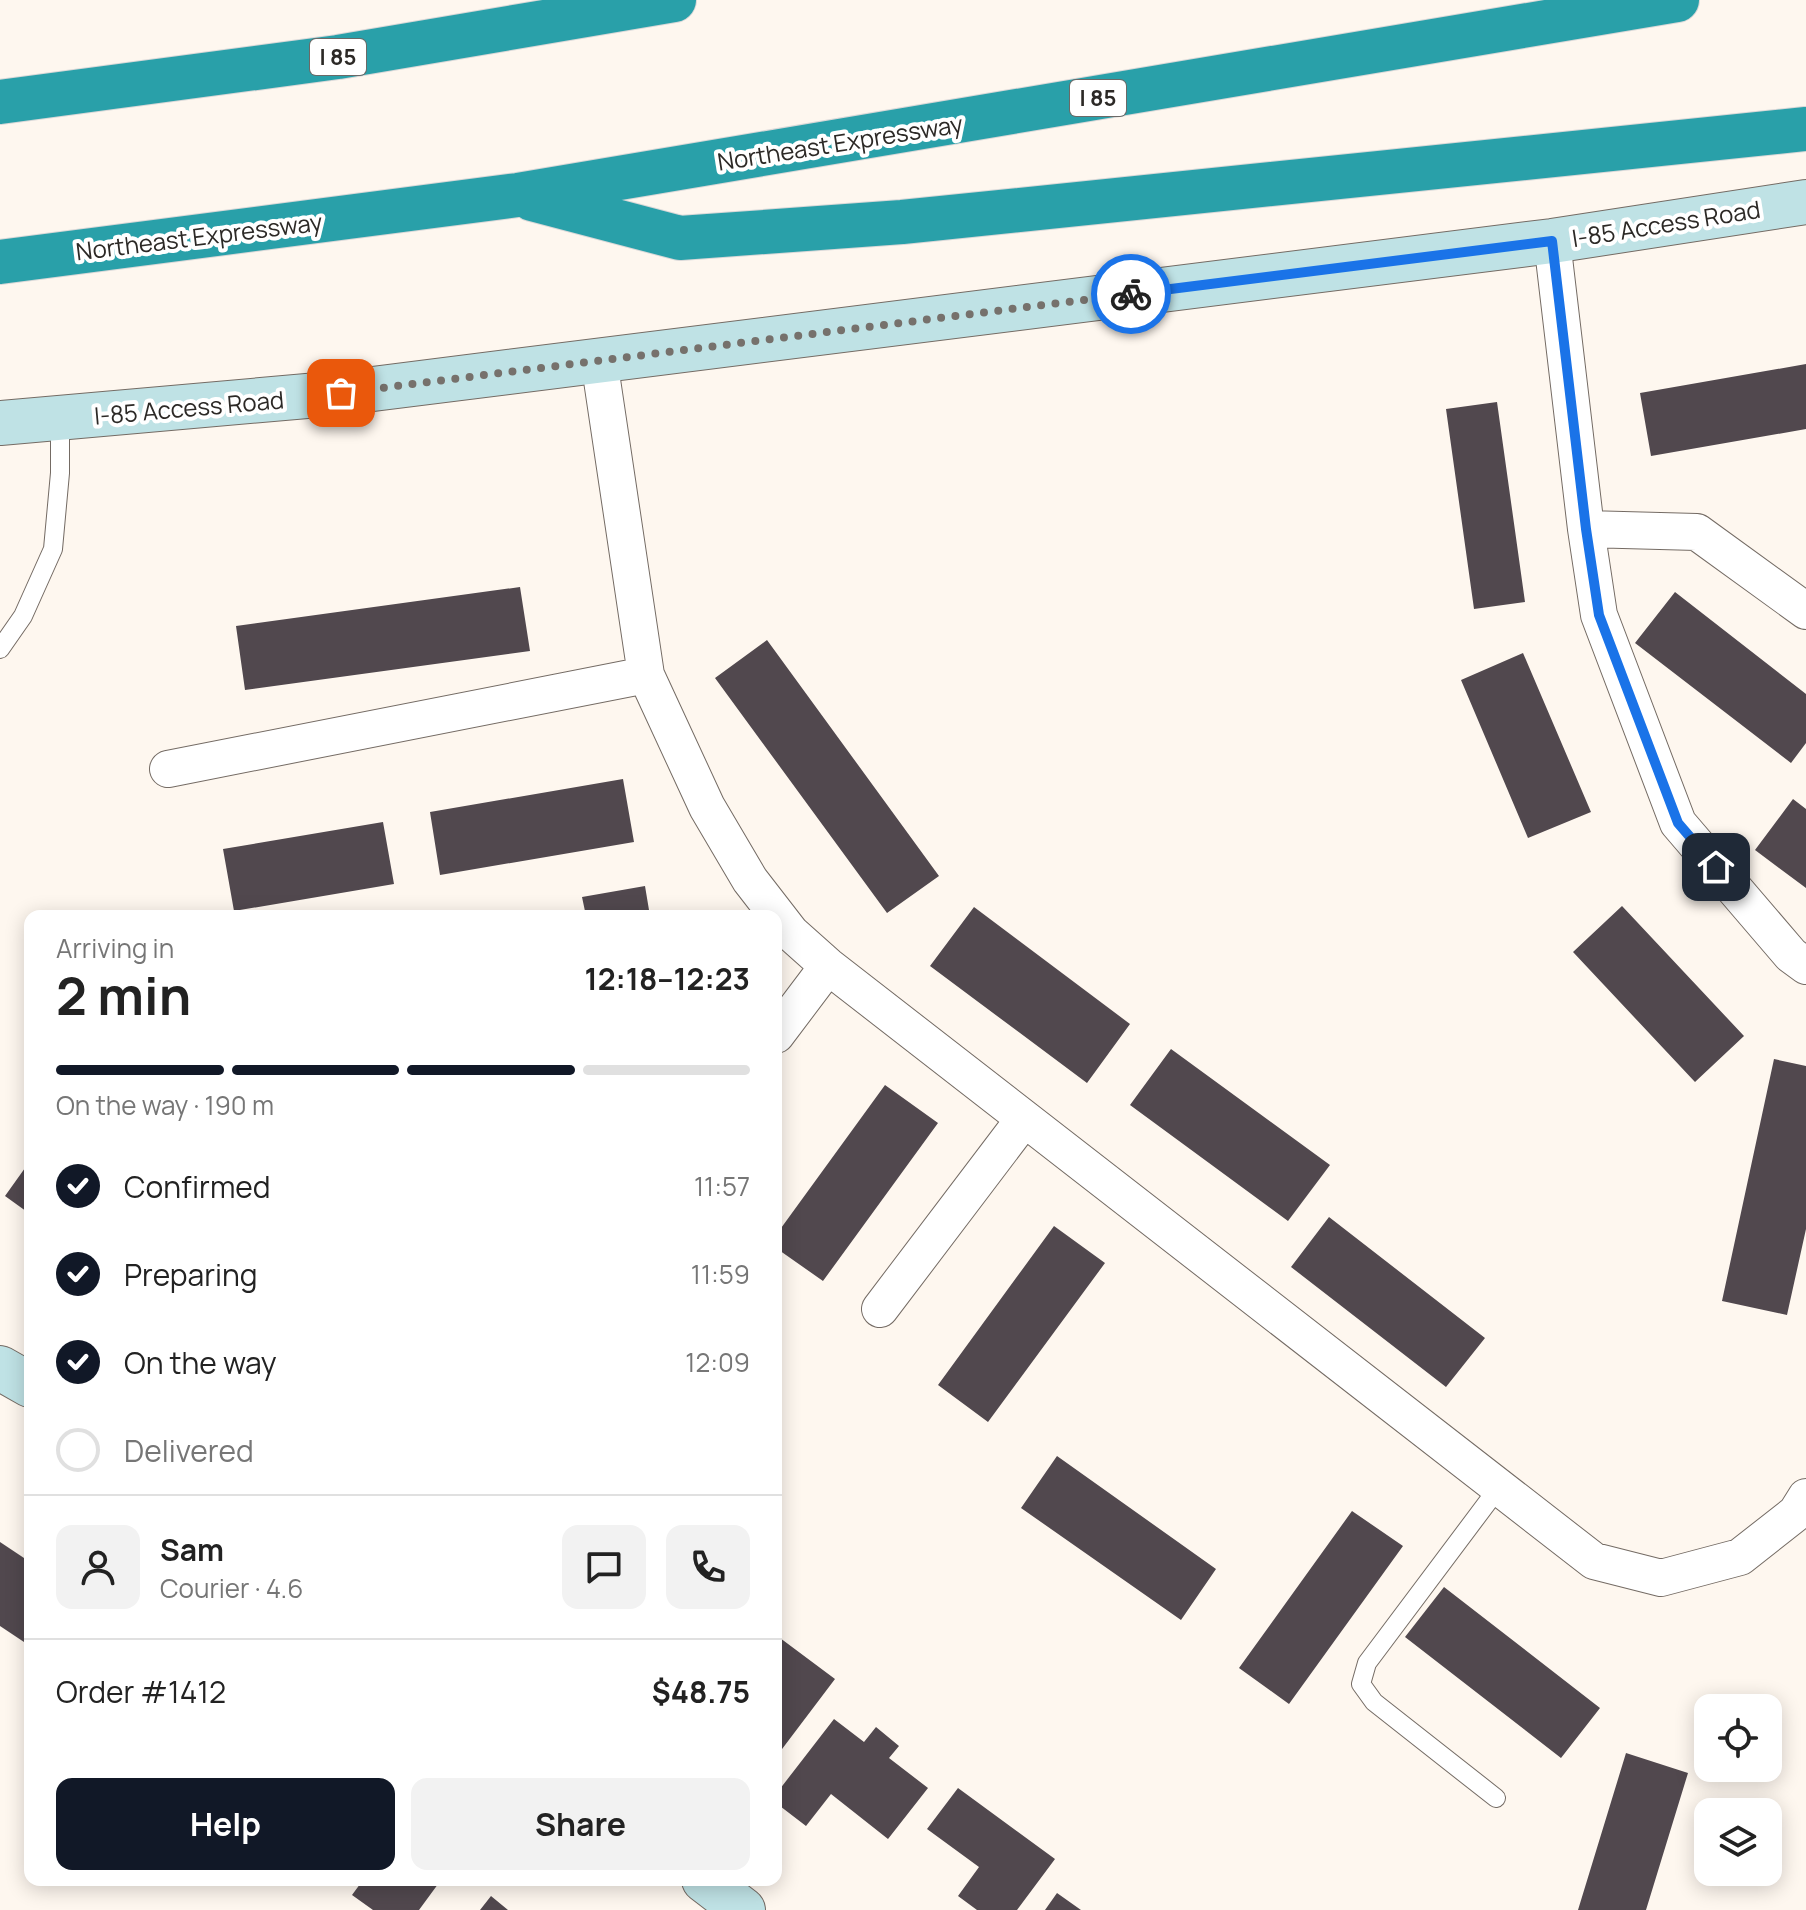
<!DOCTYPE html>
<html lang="en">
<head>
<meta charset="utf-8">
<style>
	:root { --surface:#fff; --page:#f2f2f2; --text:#222; --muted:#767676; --line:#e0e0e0; --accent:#111827 }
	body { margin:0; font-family:Manrope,sans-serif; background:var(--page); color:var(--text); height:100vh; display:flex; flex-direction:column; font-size:30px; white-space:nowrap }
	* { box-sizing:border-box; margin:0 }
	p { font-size:26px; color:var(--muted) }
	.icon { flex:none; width:44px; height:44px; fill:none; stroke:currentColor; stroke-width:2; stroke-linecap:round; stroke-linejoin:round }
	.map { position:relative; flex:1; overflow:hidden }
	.sheet { position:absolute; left:24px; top:910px; width:758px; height:976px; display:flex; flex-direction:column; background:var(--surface); border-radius:16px; box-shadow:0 4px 20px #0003 }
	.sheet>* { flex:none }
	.tools { position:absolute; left:1694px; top:1694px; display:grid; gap:16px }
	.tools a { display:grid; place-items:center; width:88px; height:88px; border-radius:16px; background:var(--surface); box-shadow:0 4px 20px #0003; font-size:40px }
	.pin { position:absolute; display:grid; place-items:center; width:68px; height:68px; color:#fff; margin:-34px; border-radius:16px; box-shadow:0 4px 12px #0006 }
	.courier { position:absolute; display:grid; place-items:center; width:80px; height:80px; margin:-40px; border:6px solid #1a73e8; border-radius:50%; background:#fff; color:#222; box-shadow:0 2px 10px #0007 }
	.overview em { font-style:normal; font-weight:700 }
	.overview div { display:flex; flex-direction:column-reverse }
	.overview { display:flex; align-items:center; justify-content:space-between; height:136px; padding:0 32px }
	h1 { font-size:52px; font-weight:700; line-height:60px }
	.bar { display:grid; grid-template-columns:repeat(4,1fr); gap:12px 8px; align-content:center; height:96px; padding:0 32px }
	.bar i { height:10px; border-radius:6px; background:var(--line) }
	.bar .active { background:var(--accent) }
	.bar p { grid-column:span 4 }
	.line { display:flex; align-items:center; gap:20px; padding:0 32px; border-top:2px solid var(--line) }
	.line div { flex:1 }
	.round { display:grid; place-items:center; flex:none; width:84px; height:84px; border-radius:16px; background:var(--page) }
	ol { padding:0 32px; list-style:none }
	li { display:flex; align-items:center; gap:24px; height:88px }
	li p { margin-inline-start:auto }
	li .icon { padding:8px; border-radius:50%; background:var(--accent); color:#fff; stroke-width:4 }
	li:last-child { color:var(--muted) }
	li i { width:44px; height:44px; border:4px solid var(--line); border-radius:50% }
	.primary-button { display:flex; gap:16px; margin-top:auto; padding:16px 32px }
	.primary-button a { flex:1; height:92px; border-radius:16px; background:var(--accent); color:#fff; font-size:32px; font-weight:700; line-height:92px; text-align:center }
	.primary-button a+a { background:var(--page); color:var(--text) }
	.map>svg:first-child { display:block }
</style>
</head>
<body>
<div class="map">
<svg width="1806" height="1910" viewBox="0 0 1806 1910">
	<rect width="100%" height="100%" fill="#fef7ef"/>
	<path fill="#51484e" d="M 1806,364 L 1806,429 L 1651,456 L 1640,393 Z
		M 1497,402 L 1525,602 L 1474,609 L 1446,409 Z
		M 520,587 L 530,651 L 245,690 L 236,626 Z
		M 1675,592 L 1806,694 L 1806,743 L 1791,763 L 1635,643 Z
		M 767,640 L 939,876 L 887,913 L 715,678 Z
		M 1523,653 L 1591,812 L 1528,838 L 1461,680 Z
		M 623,779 L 634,842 L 440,875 L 430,812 Z
		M 1793,799 L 1806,809 L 1806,888 L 1755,850 Z
		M 383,822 L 394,884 L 234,911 L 223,849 Z
		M 645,886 L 650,916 L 586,916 L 582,897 Z
		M 1622,906 L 1744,1036 L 1695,1082 L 1573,952 Z
		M 974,907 L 1130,1024 L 1087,1083 L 930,966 Z
		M 1171,1049 L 1330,1165 L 1288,1221 L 1130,1105 Z
		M 1774,1059 L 1806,1066 L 1806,1229 L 1787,1315 L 1722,1301 Z
		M 885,1085 L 938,1123 L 823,1281 L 776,1248 L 776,1235 Z
		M 30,1161 L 30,1214 L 5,1196 Z
		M 1329,1217 L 1485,1338 L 1446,1387 L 1291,1267 Z
		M 1054,1226 L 1105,1263 L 988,1422 L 938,1385 Z
		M 1057,1456 L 1216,1569 L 1181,1620 L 1021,1508 Z
		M 1352,1511 L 1403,1546 L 1289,1704 L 1239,1668 Z
		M 0,1542 L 30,1562 L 30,1646 L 0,1626 Z
		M 1444,1587 L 1600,1708 L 1561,1758 L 1405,1637 Z
		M 776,1635 L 835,1679 L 776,1757 Z
		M 834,1719 L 864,1742 L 876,1727 L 899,1746 L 889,1758 L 928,1788 L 888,1839 L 831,1794 L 806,1826 L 776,1803 L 776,1794 Z
		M 1626,1753 L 1688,1773 L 1646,1910 L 1578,1910 Z
		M 958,1788 L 1055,1859 L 1017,1910 L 977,1910 L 958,1896 L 979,1867 L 927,1829 Z
		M 363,1880 L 441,1880 L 419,1910 L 373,1910 L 352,1895 Z
		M 1057,1893 L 1081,1910 L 1045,1910 Z
		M 491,1896 L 508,1910 L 480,1910 Z"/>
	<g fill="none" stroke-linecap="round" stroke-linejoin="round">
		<defs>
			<path id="lane" d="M 0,649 L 23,616 L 53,549 L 60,473 L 60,419
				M 1496,1798 L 1374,1702 L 1361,1684 L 1367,1663 L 1499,1487"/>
			<path id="street" d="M 1552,241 L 1586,529 L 1599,615 L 1678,823 L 1791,955 L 1806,966
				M 599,360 L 646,675 L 707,807 L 750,880 L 791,933 L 828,966 L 1594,1561 L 1661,1578 L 1740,1557 L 1796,1513 L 1806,1497
				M 1586,529 L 1697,532 L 1806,611
				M 168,769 L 646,675
				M 776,1035 L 828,966
				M 880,1309 L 1024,1119"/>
			<path id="secondary" d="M 0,423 L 341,393 L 1552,241 L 1806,202
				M 0,1368 L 30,1385
				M 704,1880 L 743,1910"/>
			<path id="highway" d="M 0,102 L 338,57 L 674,0
				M 532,199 L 680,238 L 902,222 L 1806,129
				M 0,262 L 518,195 L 1677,0"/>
		</defs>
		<use href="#lane" stroke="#746b64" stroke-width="20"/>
		<use href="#street" stroke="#746b64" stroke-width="38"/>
		<use href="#secondary" stroke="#746b64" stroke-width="46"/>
		<use href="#highway" stroke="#d9d8d8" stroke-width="46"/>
		<use href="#lane" stroke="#fff" stroke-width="18"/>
		<use href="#street" stroke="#fff" stroke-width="36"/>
		<use href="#secondary" stroke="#bfe2e5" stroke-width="44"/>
		<use href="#highway" stroke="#29a0a9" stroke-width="44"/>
	</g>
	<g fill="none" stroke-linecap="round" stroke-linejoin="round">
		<path stroke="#76716c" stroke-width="8" stroke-dasharray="0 14.4" d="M 341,393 L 1131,294"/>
		<path stroke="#1a73e8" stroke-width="10" d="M 1131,294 L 1552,241 L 1586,529 L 1599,615 L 1678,823 L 1716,867"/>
	</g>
	<g text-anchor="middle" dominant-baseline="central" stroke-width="8" stroke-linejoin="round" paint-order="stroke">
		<g fill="#fff" stroke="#6b6967" stroke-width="2">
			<rect x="310" y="39" width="56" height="36" rx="6"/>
			<rect x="1070" y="80" width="56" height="36" rx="6"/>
		</g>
		<g font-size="22" font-weight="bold" fill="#2c2926">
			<text x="338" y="57">I 85</text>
			<text x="1098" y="98">I 85</text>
		</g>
		<g font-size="24" fill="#2c2926" stroke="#fff">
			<text transform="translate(840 142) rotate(-9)">Northeast Expressway</text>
			<text transform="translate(1666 223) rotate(-9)">I-85 Access Road</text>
			<text transform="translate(199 236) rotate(-7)">Northeast Expressway</text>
			<text transform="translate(189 407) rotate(-5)">I-85 Access Road</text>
		</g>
	</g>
</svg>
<div class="tools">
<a><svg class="icon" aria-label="locate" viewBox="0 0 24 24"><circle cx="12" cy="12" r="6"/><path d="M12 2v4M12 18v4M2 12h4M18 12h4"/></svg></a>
<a><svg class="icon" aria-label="layers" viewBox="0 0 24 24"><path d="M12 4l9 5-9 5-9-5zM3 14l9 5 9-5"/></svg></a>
</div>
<div class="pin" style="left:341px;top:393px;background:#ea580c"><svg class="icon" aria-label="bag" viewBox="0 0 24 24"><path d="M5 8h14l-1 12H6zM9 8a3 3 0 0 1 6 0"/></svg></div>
<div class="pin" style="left:1716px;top:867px;background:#1f2937"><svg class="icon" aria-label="home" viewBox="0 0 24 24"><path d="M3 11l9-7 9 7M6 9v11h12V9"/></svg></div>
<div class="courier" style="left:1131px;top:294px"><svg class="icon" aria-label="bike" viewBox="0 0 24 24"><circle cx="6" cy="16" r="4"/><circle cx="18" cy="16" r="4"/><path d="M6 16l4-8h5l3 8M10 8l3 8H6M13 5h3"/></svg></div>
<section class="sheet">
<div class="overview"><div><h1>2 min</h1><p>Arriving in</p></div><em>12:18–12:23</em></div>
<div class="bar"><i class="active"></i><i class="active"></i><i class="active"></i><i></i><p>On the way · 190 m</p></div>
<ol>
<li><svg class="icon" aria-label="check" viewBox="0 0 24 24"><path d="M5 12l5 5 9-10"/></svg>Confirmed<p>11:57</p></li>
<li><svg class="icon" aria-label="check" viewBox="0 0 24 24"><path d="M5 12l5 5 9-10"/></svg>Preparing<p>11:59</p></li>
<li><svg class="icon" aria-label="check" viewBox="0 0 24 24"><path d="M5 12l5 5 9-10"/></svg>On the way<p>12:09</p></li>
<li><i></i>Delivered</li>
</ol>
<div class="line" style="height:144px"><a class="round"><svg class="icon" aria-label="person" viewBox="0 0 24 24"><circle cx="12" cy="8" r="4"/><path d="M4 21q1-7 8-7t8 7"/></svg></a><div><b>Sam</b><p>Courier · 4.6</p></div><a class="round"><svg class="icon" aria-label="chat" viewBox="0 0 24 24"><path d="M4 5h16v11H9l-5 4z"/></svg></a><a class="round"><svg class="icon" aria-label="phone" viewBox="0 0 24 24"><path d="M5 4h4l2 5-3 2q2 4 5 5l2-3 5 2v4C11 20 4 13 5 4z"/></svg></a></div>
<div class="line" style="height:104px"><div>Order #1412</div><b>$48.75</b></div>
<div class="primary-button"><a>Help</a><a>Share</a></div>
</section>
</div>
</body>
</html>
